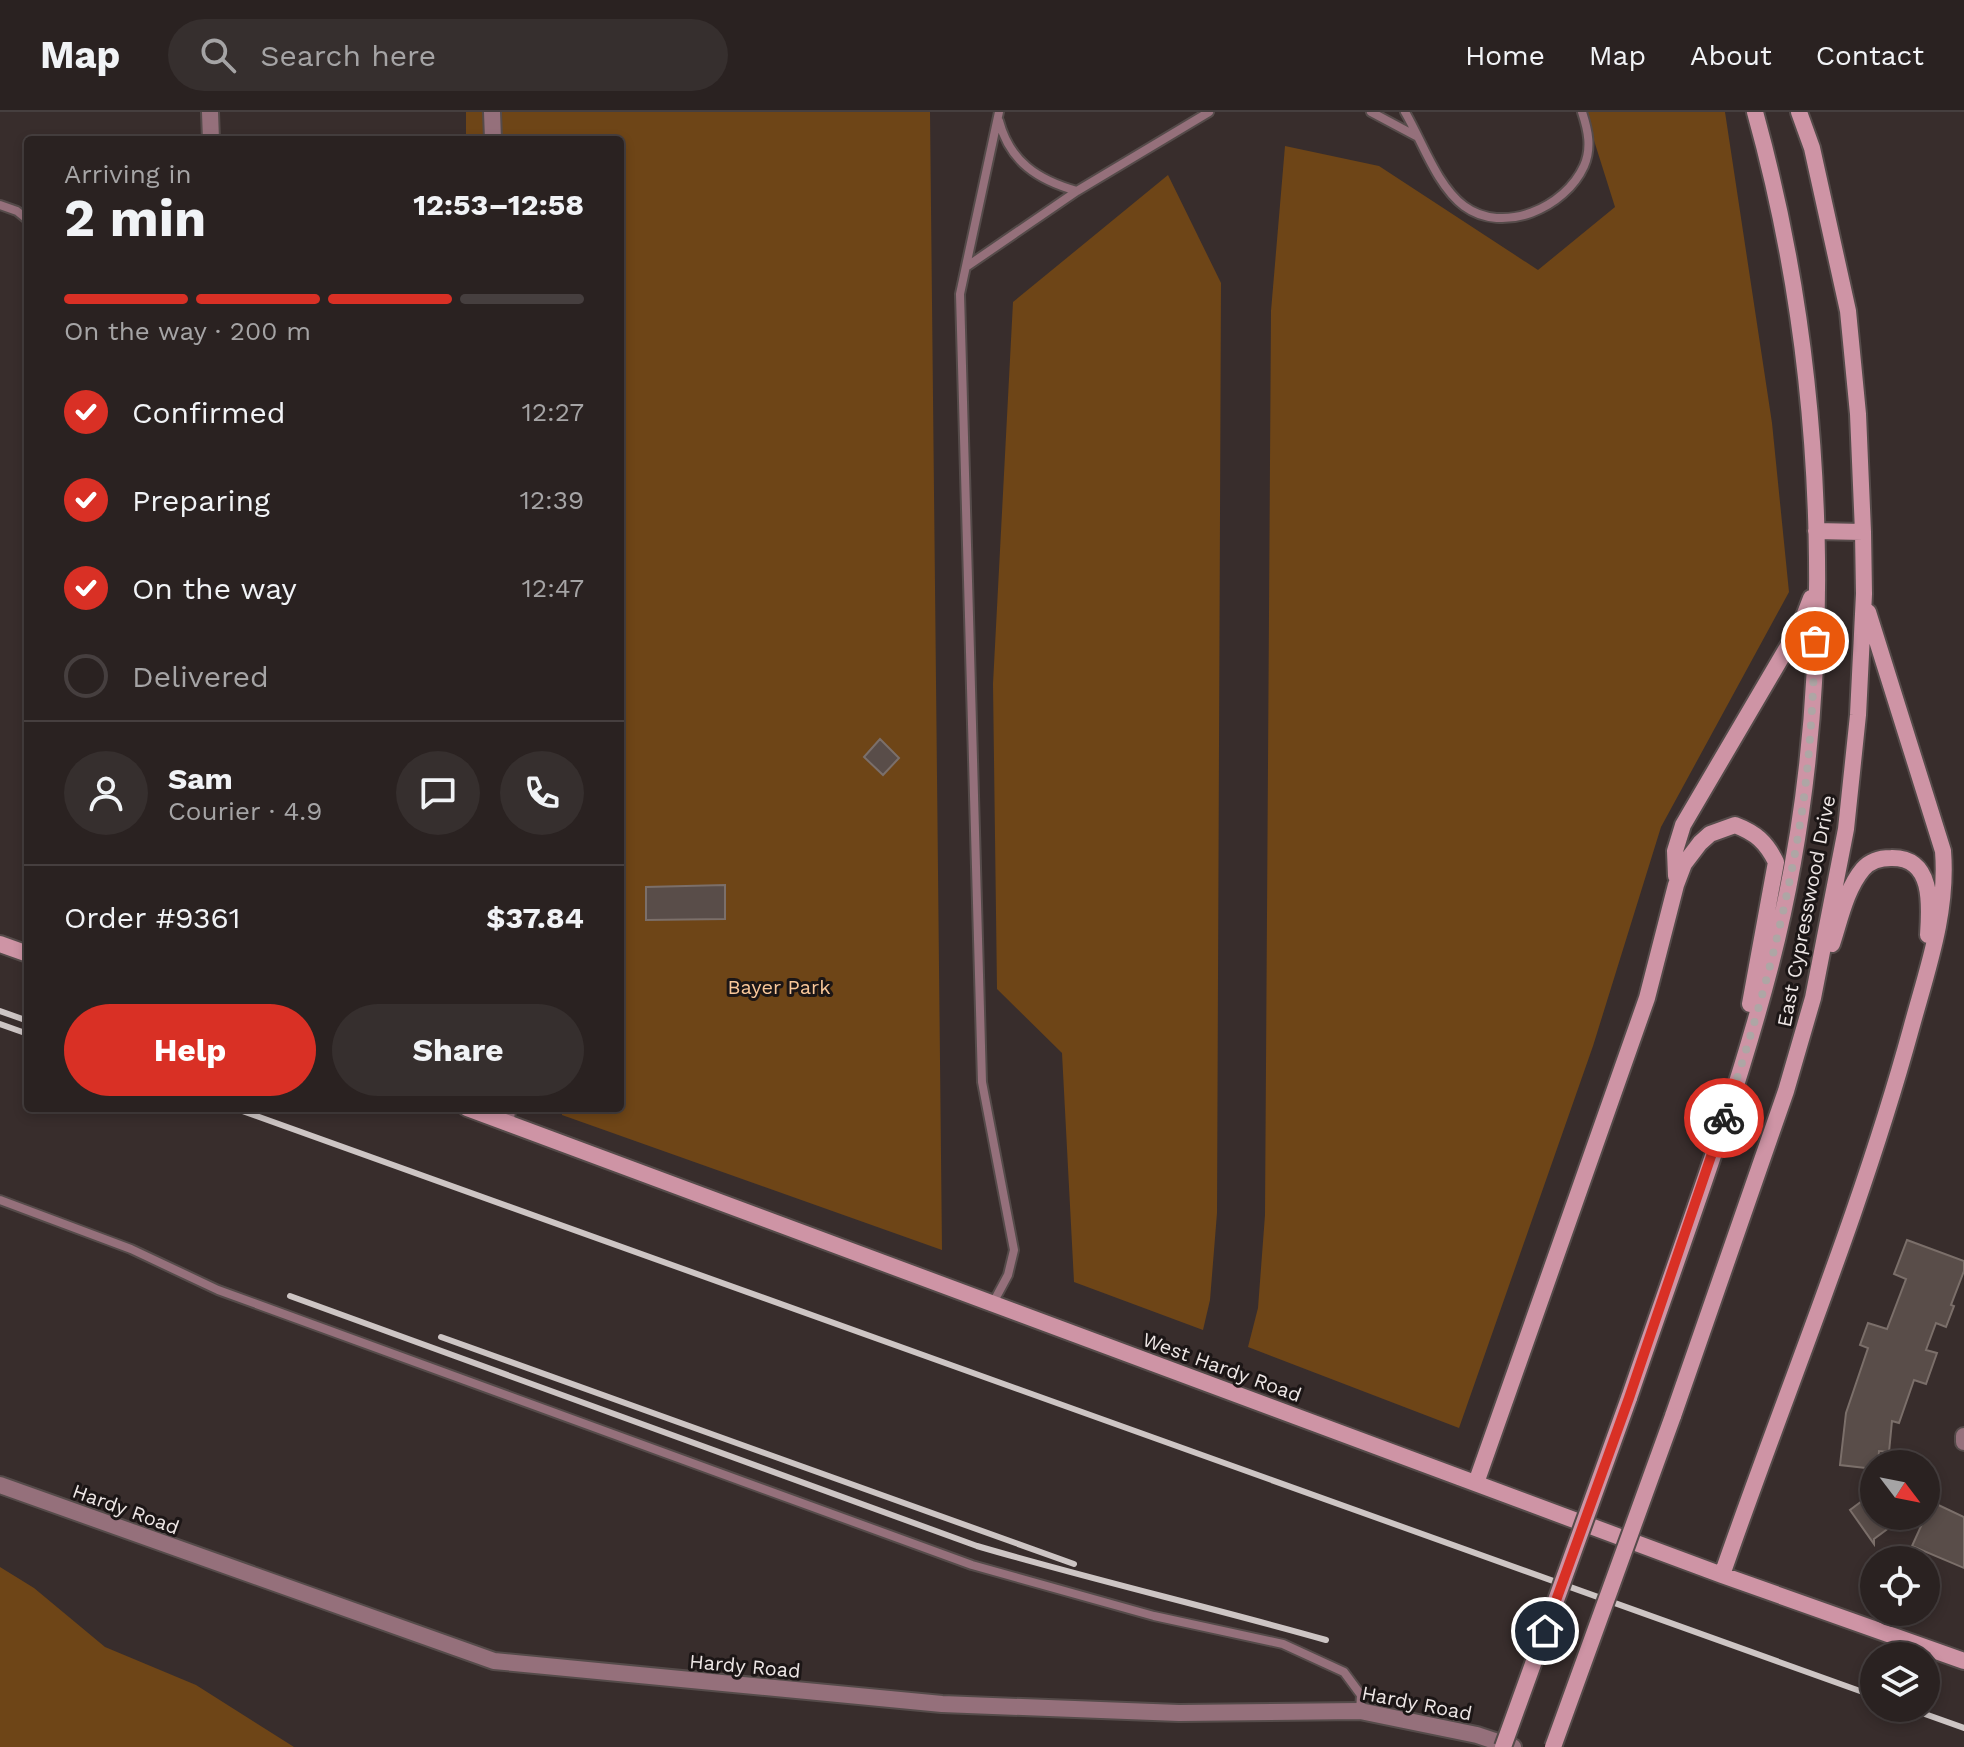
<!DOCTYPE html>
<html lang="en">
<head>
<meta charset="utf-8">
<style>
	:root { --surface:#2a2221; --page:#362f2e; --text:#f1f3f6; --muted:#a5a4a5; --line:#463f3f; --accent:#d93025 }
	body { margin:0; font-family:"Work Sans",sans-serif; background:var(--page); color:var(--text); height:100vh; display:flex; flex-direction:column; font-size:30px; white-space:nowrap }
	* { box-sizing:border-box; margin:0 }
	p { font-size:26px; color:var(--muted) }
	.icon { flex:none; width:44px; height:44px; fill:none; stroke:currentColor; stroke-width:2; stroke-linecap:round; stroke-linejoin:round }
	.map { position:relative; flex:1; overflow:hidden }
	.drawer { position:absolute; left:24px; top:24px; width:600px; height:976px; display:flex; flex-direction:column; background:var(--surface); border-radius:8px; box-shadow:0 4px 12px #0003,0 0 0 2px var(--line) }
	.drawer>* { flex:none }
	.needle { width:52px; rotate:122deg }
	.buttons { position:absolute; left:1860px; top:1338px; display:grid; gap:16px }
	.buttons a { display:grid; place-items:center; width:80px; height:80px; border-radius:50%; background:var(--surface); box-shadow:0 4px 12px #0003,0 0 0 2px var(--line); font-size:40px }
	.pin { position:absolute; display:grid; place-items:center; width:68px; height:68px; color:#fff; margin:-34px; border:4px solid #fff; border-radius:50%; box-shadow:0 2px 8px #0007 }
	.courier { position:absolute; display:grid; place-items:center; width:80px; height:80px; margin:-40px; border:6px solid #d93025; border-radius:50%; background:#fff; color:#222; box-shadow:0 2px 10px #0007 }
	.overview em { font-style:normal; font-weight:700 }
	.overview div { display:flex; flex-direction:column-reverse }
	.overview { display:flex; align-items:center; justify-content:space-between; height:136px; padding:0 40px }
	h1 { font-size:52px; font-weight:700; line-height:60px }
	.bar { display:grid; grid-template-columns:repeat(4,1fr); gap:12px 8px; align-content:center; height:96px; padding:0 40px }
	.bar i { height:10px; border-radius:6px; background:var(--line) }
	.bar .current { background:var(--accent) }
	.bar p { grid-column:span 4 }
	.line { display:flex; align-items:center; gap:20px; padding:0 40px; border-top:2px solid var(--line) }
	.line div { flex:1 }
	.round { display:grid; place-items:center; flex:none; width:84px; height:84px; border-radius:42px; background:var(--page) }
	ol { padding:0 40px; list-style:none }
	li { display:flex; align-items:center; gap:24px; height:88px }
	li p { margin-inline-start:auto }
	li .icon { padding:8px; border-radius:50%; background:var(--accent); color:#fff; stroke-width:4 }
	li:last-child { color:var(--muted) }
	li i { width:44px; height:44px; border:4px solid var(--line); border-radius:50% }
	.button { display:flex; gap:16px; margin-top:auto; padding:16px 40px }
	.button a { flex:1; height:92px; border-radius:48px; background:var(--accent); color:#fff; font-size:32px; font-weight:700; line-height:92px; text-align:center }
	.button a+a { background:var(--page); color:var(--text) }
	header { display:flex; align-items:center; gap:48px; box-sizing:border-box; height:112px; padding:0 40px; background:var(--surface); border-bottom:2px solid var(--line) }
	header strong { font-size:38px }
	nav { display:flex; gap:44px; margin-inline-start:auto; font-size:28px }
	.search { width:560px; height:72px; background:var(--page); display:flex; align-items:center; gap:20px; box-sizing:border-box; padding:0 28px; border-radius:44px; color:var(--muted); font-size:30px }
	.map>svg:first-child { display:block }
</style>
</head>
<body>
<header>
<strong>Map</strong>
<div class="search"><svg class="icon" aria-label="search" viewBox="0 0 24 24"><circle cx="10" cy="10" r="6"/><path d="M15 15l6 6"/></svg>Search here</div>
<nav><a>Home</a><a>Map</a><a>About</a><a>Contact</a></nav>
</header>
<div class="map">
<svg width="1964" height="1635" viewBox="0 0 1964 1635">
	<rect width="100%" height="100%" fill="#382d2c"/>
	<path fill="#6e4517" d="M 466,0 L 930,0 L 942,1138 L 562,1003 L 562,996 L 620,996 L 620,28 L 466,28 Z
		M 1585,0 L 1725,0 L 1772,311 L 1789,480 L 1661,715 L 1593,934 L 1459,1316 L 1248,1235 L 1258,1196 L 1265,1103 L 1271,199 L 1285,34 L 1379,54 L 1538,158 L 1615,95 Z
		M 1168,63 L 1221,171 L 1217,1101 L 1210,1188 L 1203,1218 L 1074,1170 L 1062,941 L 997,877 L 993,572 L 1013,190 Z
		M 0,1455 L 34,1476 L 105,1535 L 196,1573 L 294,1635 L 0,1635 Z"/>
	<path fill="#594d49" stroke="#7b6f6a" stroke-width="2" d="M 880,627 L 899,646 L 883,663 L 864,645 Z
		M 725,773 L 725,807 L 646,808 L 646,775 Z
		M 1907,1128 L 1964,1149 L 1964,1159 L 1951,1193 L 1954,1194 L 1946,1215 L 1936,1211 L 1926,1238 L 1937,1241 L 1926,1272 L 1914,1268 L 1899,1311 L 1892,1309 L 1889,1340 L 1879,1339 L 1878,1352 L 1874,1352 L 1874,1357 L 1840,1353 L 1846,1301 L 1868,1236 L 1860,1233 L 1868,1211 L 1887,1217 L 1906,1167 L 1894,1162 Z
		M 1874,1380 L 1874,1404 L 1905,1404 L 1874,1427 L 1874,1432 L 1850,1398 Z
		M 1932,1390 L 1964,1405 L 1964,1456 L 1912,1434 Z"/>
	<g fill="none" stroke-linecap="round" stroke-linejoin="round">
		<defs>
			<path id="service" d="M 1371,0 L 1416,24
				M 1405,0 C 1422,29 1437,74 1464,94 C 1503,123 1565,96 1584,54 C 1592,36 1588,18 1582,0
				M 999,9 C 1010,50 1038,68 1077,79
				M 0,93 L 17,99 L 28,108
				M 966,155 L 1077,79 L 1209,0
				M 0,1088 L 131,1137 L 218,1178 L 972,1453 L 1154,1504 L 1283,1532 L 1344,1560 L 1361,1583 L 1360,1599
				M 993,1191 L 1008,1163 L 1014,1138 L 982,970 L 960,182 L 999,0"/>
			<path id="minor" d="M 210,0 L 211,28
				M 492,0 L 493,28
				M 506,1010 L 507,996
				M 1964,1324 L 1964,1330
				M 0,1373 L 494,1549 L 942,1592 L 1179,1601 L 1360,1599 L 1477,1623 L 1513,1635"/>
			<path id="secondary" d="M 1816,419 L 1863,420
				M 1676,764 L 1675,739 L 1683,713 L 1801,512 L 1811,486
				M 0,832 L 28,842
				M 1832,832 C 1840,808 1846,777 1863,757 C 1870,749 1880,746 1891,746 C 1934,745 1930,794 1928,823
				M 467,996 L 1722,1463 L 1964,1549
				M 1629,1286 C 1678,1142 1733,999 1771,852 C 1840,583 1829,266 1755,0
				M 1673,1304 L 1786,979 L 1813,886 L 1846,717 L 1858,603 L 1864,482 L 1863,420 L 1858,302 L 1848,199 L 1812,36 L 1799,0
				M 1476,1371 L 1647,886 L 1676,773 L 1684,752 L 1700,731 L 1710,722 L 1735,713 C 1756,721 1766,730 1776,750 L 1750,892
				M 1722,1463 C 1785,1281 1860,1103 1911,917 C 1927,858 1948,801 1943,739 L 1868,500"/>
		</defs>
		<use href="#service" stroke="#554b4a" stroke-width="12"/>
		<use href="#minor" stroke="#554b4a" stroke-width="20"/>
		<use href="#secondary" stroke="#554b4a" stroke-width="20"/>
		<use href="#service" stroke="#95707b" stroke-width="8"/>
		<use href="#minor" stroke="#95707b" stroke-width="16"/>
		<use href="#secondary" stroke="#ce94a5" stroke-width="16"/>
		<path stroke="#cdc5c4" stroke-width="6" d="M 0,899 L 28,909
			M 0,912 L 28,922
			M 234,996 L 1874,1584
			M 290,1184 L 977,1434 C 1093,1468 1210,1495 1326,1528
			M 441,1225 L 1074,1452
			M 1908,1596 L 1964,1616"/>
		<defs>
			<path id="secondary-bridge" d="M 1503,1635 L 1629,1286
				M 1553,1635 L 1673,1304"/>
		</defs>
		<use href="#secondary-bridge" stroke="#554b4a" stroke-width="20" stroke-linecap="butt"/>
		<use href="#secondary-bridge" stroke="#ce94a5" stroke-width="16"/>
	</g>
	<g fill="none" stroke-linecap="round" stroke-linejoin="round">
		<path stroke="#aea6a5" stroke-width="8" stroke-dasharray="0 14.4" d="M 1724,1006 C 1757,909 1785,808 1801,706 C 1810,648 1813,588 1815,529"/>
		<path stroke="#d93025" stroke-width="10" d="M 1545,1519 L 1629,1286 L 1724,1006"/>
	</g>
	<g text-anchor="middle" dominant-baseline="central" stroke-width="6" stroke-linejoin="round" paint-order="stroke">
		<g font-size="20" fill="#eee7e6" stroke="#1c1616">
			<text transform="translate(1806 799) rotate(-79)">East Cypresswood Drive</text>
			<text transform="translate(1222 1255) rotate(20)">West Hardy Road</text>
			<text transform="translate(126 1397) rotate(20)">Hardy Road</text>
			<text transform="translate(745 1554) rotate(5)">Hardy Road</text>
			<text transform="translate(1417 1591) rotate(11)">Hardy Road</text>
		</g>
		<g font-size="20" fill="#fac89a" stroke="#1c1616">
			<text x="779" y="875">Bayer Park</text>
		</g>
	</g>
</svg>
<div class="buttons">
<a><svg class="needle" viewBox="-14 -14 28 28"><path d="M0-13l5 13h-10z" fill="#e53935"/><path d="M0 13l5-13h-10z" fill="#a5a4a5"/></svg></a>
<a><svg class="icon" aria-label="locate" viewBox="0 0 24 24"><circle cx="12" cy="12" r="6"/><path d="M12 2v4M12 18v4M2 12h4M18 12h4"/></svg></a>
<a><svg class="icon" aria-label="layers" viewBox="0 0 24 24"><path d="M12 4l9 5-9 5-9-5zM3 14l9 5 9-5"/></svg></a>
</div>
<div class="pin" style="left:1815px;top:529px;background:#ea580c"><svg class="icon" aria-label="bag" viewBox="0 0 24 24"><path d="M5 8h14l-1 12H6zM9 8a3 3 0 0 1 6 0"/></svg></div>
<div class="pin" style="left:1545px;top:1519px;background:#1f2937"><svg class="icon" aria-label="home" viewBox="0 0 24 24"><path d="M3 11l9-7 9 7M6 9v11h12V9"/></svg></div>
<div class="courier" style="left:1724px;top:1006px"><svg class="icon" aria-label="bike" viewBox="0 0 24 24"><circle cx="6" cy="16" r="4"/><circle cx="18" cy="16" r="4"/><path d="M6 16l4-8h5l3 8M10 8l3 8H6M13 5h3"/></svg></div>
<section class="drawer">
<div class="overview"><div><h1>2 min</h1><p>Arriving in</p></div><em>12:53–12:58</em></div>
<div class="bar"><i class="current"></i><i class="current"></i><i class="current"></i><i></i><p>On the way · 200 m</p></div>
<ol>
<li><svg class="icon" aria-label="check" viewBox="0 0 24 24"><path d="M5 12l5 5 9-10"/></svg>Confirmed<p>12:27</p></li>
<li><svg class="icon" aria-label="check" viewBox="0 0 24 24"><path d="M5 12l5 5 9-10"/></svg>Preparing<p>12:39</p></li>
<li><svg class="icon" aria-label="check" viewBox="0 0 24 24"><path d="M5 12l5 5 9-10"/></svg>On the way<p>12:47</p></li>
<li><i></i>Delivered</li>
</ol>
<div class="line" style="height:144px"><a class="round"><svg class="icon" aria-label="person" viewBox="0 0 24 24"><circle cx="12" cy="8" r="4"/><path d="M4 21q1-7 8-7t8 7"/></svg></a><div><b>Sam</b><p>Courier · 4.9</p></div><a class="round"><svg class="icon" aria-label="chat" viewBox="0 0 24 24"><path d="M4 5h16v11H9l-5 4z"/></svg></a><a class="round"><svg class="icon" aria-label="phone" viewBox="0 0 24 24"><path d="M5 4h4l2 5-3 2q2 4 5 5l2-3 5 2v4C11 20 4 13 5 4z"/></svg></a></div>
<div class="line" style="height:104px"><div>Order #9361</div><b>$37.84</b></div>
<div class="button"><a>Help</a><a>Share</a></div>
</section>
</div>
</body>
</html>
